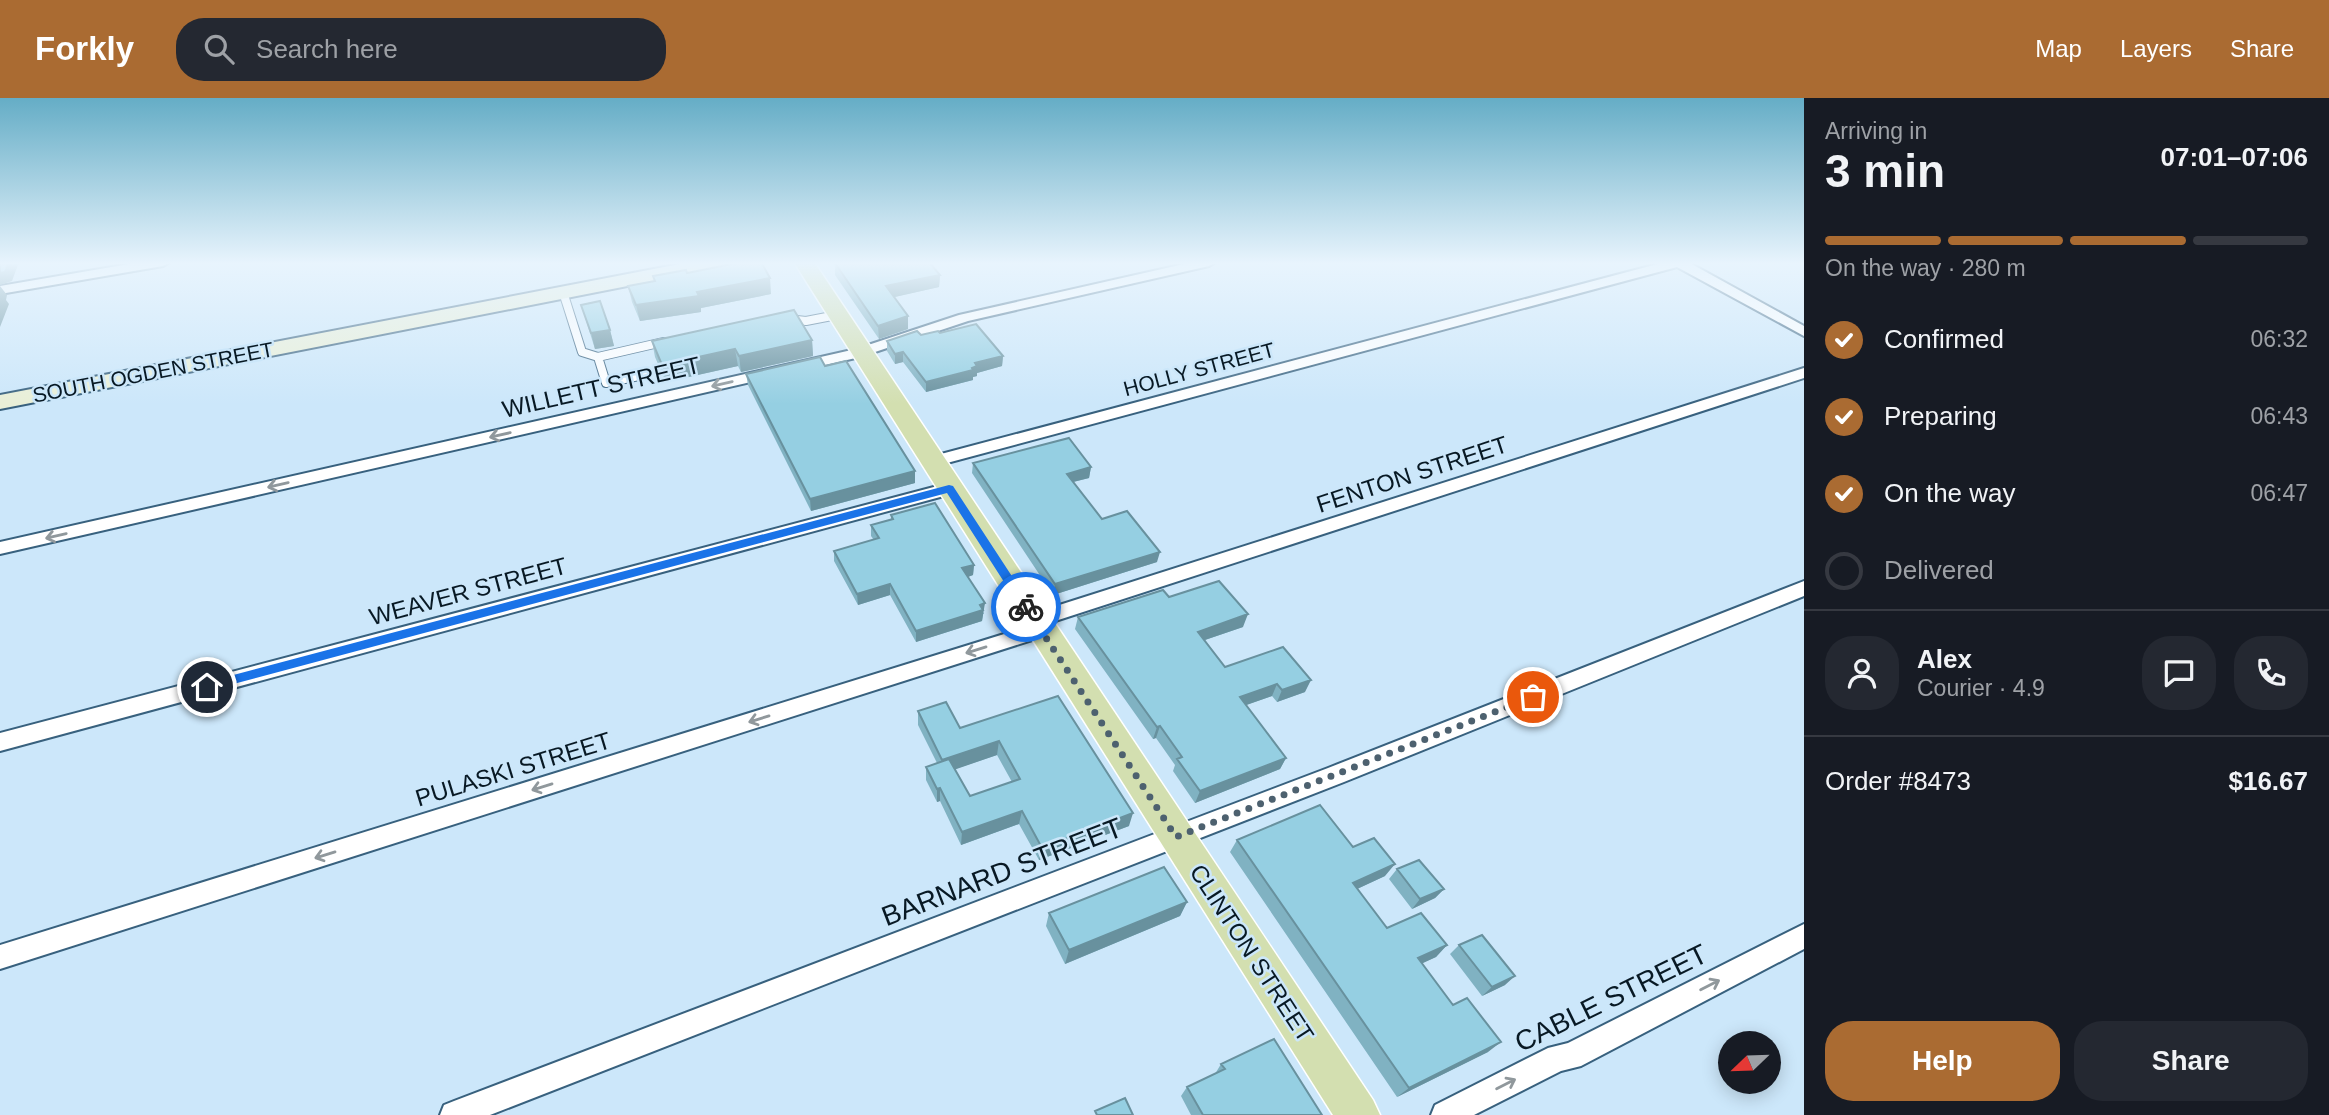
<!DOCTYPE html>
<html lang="en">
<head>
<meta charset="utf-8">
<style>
	:root { --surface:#171b24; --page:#242831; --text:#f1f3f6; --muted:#9ea1a6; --line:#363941; --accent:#aa6b32 }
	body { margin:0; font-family:Helvetica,sans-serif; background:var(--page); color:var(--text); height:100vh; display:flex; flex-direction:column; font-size:26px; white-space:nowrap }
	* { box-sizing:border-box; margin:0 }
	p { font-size:23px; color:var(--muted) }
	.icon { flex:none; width:38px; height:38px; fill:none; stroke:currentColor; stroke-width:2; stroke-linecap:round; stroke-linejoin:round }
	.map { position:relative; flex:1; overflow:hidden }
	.side { display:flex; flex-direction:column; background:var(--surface); width:525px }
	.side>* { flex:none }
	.needle { width:46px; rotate:247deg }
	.fabs { position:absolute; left:1718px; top:933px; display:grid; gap:14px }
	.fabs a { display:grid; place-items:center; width:63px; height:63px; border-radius:50%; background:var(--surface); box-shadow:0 4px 18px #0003; font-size:35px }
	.pin { position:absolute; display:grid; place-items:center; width:60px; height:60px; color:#fff; margin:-30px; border:4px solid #fff; border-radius:50%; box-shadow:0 2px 7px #0007 }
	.courier { position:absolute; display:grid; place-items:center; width:70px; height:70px; margin:-35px; border:5px solid #1a73e8; border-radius:50%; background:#fff; color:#222; box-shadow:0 2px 9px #0007 }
	.summary em { font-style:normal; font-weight:800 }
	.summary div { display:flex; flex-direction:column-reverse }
	.summary { display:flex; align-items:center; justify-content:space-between; height:119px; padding:0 21px }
	h1 { font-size:46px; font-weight:800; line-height:52px }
	.bar { display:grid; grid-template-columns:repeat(4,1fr); gap:10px 7px; align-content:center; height:84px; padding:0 21px }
	.bar i { height:9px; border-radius:5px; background:var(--line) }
	.bar .current { background:var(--accent) }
	.bar p { grid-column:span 4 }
	.line { display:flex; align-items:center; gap:18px; padding:0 21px; border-top:2px solid var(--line) }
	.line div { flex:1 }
	.round { display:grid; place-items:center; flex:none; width:74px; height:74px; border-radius:28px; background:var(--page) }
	ol { padding:0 21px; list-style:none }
	li { display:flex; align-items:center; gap:21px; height:77px }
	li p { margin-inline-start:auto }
	li .icon { padding:7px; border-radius:50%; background:var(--accent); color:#fff; stroke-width:4 }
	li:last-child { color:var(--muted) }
	li i { width:38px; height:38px; border:4px solid var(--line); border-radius:50% }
	.button { display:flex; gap:14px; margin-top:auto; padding:14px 21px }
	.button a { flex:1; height:80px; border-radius:28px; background:var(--accent); color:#fff; font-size:28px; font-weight:800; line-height:80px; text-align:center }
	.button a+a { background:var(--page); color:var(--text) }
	header { display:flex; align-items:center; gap:42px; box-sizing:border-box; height:98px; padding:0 35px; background:var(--accent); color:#fff }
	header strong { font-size:33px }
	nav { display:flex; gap:38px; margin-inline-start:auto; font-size:24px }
	.search { width:490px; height:63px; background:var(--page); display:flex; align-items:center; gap:18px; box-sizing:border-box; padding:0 24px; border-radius:28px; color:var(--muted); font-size:26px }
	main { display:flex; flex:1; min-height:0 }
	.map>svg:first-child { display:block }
</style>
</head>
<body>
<header>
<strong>Forkly</strong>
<div class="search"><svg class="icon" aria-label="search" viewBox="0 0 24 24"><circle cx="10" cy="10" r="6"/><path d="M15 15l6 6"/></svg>Search here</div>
<nav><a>Map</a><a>Layers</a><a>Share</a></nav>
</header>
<main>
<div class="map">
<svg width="1804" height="1017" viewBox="0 0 1804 1017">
	<rect width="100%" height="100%" fill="#cce7fa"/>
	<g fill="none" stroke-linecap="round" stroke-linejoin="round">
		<defs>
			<path id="lane" d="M 563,194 L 582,254 L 598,259 L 663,244
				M 788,221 L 806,223 L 837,217
				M 598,259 L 606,285 L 648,276"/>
			<path id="street" d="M 141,164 L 170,164 L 163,168 L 0,196 L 0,188 Z
				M 1193,164 L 1216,164 L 1209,168 L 968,223 L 860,259 L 0,456 L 0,444 L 856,251 L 959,217 Z
				M 1665,164 L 1688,164 L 1804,228 L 1804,238 L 1677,169 L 932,369 L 924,364 L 926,360 Z
				M 1804,270 L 1804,280 L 1046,526 L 1051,532 L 1048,537 L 0,871 L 0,847 L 1030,528 L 1025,522 L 1028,517 Z
				M 949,385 L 955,387 L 958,391 L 955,395 L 0,653 L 0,635 Z
				M 1804,483 L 1804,498 L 1344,684 L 490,1017 L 440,1017 L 444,1007 L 454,1003 L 1328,670 Z
				M 1804,826 L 1804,851 L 1581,968 L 1561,973 L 1474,1017 L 1431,1017 L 1435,1007 L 1548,950 L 1568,945 Z"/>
			<path id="secondary" d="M 690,164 L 729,164 L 719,170 L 0,311 L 0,297 Z"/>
			<path id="primary" d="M 794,164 L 814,164 L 1373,1002 L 1380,1017 L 1333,1017 Z"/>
		</defs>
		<use href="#lane" stroke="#38617e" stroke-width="10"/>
		<use href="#street" stroke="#38617e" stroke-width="4"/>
		<use href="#secondary" stroke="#38617e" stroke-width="4"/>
		<use href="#primary" stroke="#fff" stroke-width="3"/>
		<use href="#lane" stroke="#fff" stroke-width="8"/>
		<use href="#street" fill="#fff" fill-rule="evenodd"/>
		<use href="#secondary" fill="#e9efd7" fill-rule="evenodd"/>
		<use href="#primary" fill="#d3dfb0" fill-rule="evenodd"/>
	</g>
	<path fill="#80b2c2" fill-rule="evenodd" d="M 832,164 L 929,164 L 940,177 L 939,189 L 894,199 L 908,218 L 908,231 L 879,241 L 835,177 L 835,168 Z
		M 687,175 L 771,196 L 701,210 L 701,214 L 640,223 L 632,204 L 628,188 L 654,183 L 653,178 Z
		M 581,207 L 610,232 L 614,248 L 595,251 Z
		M 940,235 L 1003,258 L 1002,268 L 977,275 L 977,278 L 973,279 L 973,282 L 926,294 L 903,264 L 895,266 L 887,253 L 887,243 L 921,237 Z
		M 812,242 L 813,258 L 741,274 L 738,268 L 666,284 L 655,259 L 652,243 Z
		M 825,268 L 915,373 L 915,385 L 811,413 L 748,287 L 746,276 Z
		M 973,365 L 1091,369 L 1089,380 L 1073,384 L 1102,421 L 1157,464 L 1053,497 L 972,375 Z
		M 891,417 L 974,467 L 973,477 L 968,479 L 984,516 L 983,516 L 982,523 L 916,544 L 890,497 L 858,507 L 834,463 L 834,453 L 874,442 L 871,438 L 871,427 L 891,421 Z
		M 1078,519 L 1243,529 L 1205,542 L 1225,569 L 1305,594 L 1277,604 L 1272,598 L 1246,607 L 1286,660 L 1280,671 L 1195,705 L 1173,673 L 1175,667 L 1156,640 L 1153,641 L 1075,531 Z
		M 1058,598 L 1129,728 L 1039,762 L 1019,726 L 961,747 L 940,703 L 937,704 L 926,682 L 926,669 L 937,665 L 918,627 L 918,613 L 960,630 ZM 997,657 L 1012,684 L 970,698 L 955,671 Z
		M 1237,742 L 1385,778 L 1357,791 L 1387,830 L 1447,847 L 1436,859 L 1422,865 L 1488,954 L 1397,999 L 1230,754 Z
		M 1397,771 L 1444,791 L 1435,800 L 1412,811 L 1389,781 Z
		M 1187,804 L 1180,818 L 1065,866 L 1046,828 L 1049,815 Z
		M 1459,847 L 1505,887 L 1482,898 L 1450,856 Z
		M 1221,966 L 1322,1017 L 1191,1017 L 1181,998 L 1187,989 L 1215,976 Z"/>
	<path fill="#68919e" d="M 9,164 L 19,164 L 12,183 L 0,187 L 0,175 Z
		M 940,177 L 939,189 L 886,201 L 886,188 Z
		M 770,180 L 771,196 L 701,210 L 701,214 L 640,223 L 636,207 Z
		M 0,188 L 7,197 L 6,202 L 9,206 L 0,229 Z
		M 908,218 L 908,231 L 879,241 L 878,228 Z
		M 610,232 L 614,248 L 595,251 L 591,235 Z
		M 812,242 L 813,258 L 741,274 L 739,258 Z
		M 735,251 L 738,268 L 666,284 L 662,267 Z
		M 903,254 L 903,264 L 895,266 L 895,256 Z
		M 1003,258 L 1002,268 L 977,275 L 977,278 L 973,279 L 973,282 L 926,294 L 926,284 L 972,270 L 975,265 Z
		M 1091,369 L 1089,380 L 1065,386 L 1067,376 Z
		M 915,373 L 915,385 L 811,413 L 810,401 Z
		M 1160,454 L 1157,464 L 1053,497 L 1055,486 Z
		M 974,467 L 973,477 L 962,481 L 962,470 Z
		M 890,486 L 890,497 L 858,507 L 857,496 Z
		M 985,505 L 982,523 L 916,544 L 916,533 Z
		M 1248,516 L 1243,529 L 1193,546 L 1198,534 Z
		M 1311,582 L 1305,594 L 1277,604 L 1282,592 Z
		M 1277,586 L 1272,598 L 1235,611 L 1240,599 Z
		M 1160,628 L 1156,640 L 1153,641 L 1157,629 Z
		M 999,643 L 997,657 L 942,676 L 942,662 Z
		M 1286,660 L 1280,671 L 1195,705 L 1200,693 Z
		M 940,690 L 940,703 L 937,704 L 937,691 Z
		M 1022,713 L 1019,726 L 961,747 L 962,734 Z
		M 1133,715 L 1129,728 L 1039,762 L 1042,750 Z
		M 1395,766 L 1385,778 L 1344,797 L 1353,785 Z
		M 1444,791 L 1435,800 L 1412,811 L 1420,801 Z
		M 1187,804 L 1180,818 L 1065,866 L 1069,852 Z
		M 1447,847 L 1436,859 L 1408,872 L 1418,860 Z
		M 1515,878 L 1505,887 L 1482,898 L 1492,889 Z
		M 1501,944 L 1488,954 L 1397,999 L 1409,990 Z"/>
	<path fill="#95cfe2" stroke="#68919e" stroke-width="2" d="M 0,164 L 9,164 L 5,174 L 0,175 Z
		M 742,164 L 761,164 L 770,180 L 697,194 L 699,198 L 636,207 L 628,188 L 655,183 L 653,178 L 686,172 L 687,175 Z
		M 840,164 L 929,164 L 940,177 L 886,188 L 908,218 L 878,228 L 835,165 Z
		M 600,203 L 610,232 L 591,235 L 581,207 Z
		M 794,212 L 812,242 L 739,258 L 735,251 L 662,267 L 652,243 Z
		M 976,226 L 1003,258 L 975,265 L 977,268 L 972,270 L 973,272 L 926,284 L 903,254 L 895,256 L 887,243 L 917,233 L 921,237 L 938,233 L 940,235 Z
		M 820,259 L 825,268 L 846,263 L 915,373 L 810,401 L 746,276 Z
		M 1069,340 L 1091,369 L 1067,376 L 1102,421 L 1127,413 L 1160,454 L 1055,486 L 973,365 Z
		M 935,405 L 974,467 L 962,470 L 985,505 L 980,507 L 983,512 L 916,533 L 890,486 L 857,496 L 834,453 L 879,440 L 871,427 L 893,421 L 891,417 Z
		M 1219,483 L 1248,516 L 1198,534 L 1225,569 L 1283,549 L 1311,582 L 1282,592 L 1277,586 L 1240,599 L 1286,660 L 1200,693 L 1177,661 L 1182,659 L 1160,628 L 1157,629 L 1078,519 L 1163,492 L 1169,499 Z
		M 1058,598 L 1133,715 L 1042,750 L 1022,713 L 962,734 L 940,690 L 937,691 L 926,669 L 949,661 L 970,698 L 1020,681 L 999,643 L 942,662 L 918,613 L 946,604 L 960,630 Z
		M 1320,707 L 1353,749 L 1374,740 L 1395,766 L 1353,785 L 1387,830 L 1421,815 L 1447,847 L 1418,860 L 1453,907 L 1467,900 L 1501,944 L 1409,990 L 1237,742 Z
		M 1419,762 L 1444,791 L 1420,801 L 1397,771 Z
		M 1164,769 L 1187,804 L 1069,852 L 1049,815 Z
		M 1482,837 L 1515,878 L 1492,889 L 1459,847 Z
		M 1274,941 L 1322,1017 L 1203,1017 L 1187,989 L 1225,971 L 1221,966 Z
		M 1125,1000 L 1133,1017 L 1097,1017 L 1095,1013 Z"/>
	<defs><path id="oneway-shaft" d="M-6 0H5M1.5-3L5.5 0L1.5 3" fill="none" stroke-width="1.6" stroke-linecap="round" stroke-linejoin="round" transform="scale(1.75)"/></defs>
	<g stroke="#90989c">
		<use href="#oneway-shaft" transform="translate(722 286) rotate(167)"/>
		<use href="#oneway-shaft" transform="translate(500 337) rotate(167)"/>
		<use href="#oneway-shaft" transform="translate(278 387) rotate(167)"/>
		<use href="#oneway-shaft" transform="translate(56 438) rotate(167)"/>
		<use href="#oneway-shaft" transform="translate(976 552) rotate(163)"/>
		<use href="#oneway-shaft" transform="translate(759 621) rotate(163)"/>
		<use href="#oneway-shaft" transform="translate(542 689) rotate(163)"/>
		<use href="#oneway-shaft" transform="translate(325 757) rotate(163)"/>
		<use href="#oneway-shaft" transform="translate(1710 887) rotate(-27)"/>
		<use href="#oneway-shaft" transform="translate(1506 986) rotate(-27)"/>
	</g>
	<linearGradient id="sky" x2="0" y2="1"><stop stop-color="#65adc6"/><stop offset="0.54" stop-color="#e8f4fd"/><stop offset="1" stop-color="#e8f4fd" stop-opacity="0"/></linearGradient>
	<rect width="1804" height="306" fill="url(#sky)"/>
	<path fill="#1a73e8" d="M 949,387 L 953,388 L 1030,506 L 1030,512 L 1022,512 L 947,395 L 207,593 L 201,589 L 207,584 Z"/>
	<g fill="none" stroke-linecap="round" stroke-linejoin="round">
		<path stroke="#4d616f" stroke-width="7" stroke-dasharray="0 12.6" d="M 1026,509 L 1176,739 L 1533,599"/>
	</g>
	<g text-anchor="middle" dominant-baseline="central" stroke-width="5" stroke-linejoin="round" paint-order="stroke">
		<g font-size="21" fill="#081924" stroke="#cce7fa">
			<text transform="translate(1199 271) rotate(-15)">HOLLY STREET</text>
			<text transform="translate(153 274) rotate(-11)">SOUTH OGDEN STREET</text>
		</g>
		<g font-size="24" fill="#081924" stroke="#cce7fa">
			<text transform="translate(601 289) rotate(-13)">WILLETT STREET</text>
			<text transform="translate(1412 376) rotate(-18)">FENTON STREET</text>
			<text transform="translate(468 493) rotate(-15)">WEAVER STREET</text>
			<text transform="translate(513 671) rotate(-17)">PULASKI STREET</text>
			<text transform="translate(1252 855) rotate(57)">CLINTON STREET</text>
		</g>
		<g font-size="28" fill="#081924" stroke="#cce7fa">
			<text transform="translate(1002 774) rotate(-21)">BARNARD STREET</text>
			<text transform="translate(1611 900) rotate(-26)">CABLE STREET</text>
		</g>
	</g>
</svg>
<div class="fabs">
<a><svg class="needle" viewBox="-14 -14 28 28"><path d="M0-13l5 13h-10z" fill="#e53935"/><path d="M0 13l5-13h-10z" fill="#9ea1a6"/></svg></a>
</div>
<div class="pin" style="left:1533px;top:599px;background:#ea580c"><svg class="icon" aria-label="bag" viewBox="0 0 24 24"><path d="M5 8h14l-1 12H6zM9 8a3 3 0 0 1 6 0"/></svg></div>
<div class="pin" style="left:207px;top:589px;background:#1f2937"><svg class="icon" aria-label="home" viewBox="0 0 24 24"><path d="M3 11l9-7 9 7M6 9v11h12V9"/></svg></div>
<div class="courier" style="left:1026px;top:509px"><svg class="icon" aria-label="bike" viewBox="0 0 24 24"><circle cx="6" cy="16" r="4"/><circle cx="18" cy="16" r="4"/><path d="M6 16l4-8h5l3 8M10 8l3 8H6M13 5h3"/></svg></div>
</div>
<section class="side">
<div class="summary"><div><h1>3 min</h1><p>Arriving in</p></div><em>07:01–07:06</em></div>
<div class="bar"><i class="current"></i><i class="current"></i><i class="current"></i><i></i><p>On the way · 280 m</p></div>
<ol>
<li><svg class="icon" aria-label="check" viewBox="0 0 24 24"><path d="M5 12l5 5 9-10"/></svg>Confirmed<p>06:32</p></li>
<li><svg class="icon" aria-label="check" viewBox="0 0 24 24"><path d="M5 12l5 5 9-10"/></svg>Preparing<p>06:43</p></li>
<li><svg class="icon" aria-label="check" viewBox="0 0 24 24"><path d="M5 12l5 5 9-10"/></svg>On the way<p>06:47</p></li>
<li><i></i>Delivered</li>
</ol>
<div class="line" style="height:126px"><a class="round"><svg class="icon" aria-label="person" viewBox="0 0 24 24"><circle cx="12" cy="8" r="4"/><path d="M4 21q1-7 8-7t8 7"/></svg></a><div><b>Alex</b><p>Courier · 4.9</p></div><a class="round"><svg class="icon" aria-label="chat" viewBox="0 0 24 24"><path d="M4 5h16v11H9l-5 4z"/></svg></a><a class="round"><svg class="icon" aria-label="phone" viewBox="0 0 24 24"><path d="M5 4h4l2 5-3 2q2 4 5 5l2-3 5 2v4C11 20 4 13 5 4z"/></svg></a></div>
<div class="line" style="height:91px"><div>Order #8473</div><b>$16.67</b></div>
<div class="button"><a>Help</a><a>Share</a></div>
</section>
</main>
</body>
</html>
